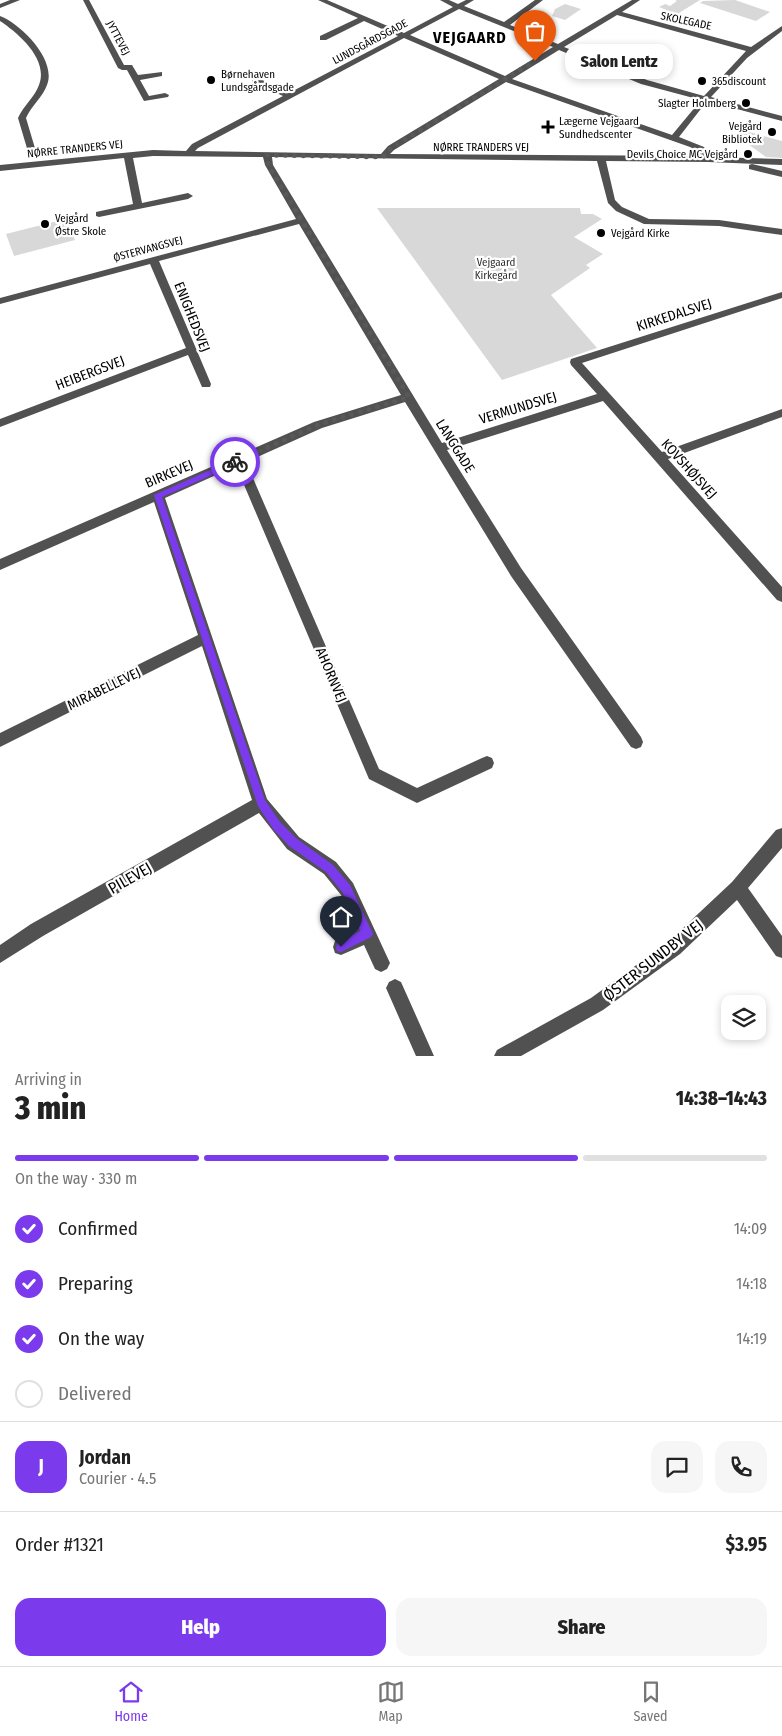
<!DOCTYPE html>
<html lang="en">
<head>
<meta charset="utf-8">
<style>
	:root { --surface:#fff; --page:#f6f6f6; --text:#222; --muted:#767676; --line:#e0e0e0; --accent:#7c3aed }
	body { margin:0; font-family:"Fira Sans Condensed",sans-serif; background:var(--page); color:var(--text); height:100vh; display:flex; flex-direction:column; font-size:19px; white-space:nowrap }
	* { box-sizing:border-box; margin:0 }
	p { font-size:16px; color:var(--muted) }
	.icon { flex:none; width:28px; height:28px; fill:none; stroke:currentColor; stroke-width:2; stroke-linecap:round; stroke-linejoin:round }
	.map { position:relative; height:1056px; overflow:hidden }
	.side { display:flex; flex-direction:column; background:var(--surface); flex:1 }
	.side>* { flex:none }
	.fabs { position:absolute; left:721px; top:995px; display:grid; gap:10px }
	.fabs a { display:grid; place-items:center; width:45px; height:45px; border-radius:10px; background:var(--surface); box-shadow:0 2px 8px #0003; font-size:25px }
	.pin { position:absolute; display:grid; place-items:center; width:42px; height:42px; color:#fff; margin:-51px -21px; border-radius:50% 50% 50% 0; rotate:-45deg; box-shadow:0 0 5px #0007 }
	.pin .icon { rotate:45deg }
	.courier { position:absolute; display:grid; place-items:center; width:50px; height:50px; margin:-25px; border:4px solid #7c3aed; border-radius:50%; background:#fff; color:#222; box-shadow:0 1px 6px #0007 }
	.bubble { position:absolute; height:35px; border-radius:15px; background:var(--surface); box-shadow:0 2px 8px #0003; font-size:16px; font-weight:800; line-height:35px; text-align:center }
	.summary em { font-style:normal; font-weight:800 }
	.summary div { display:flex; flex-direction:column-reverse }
	.summary { display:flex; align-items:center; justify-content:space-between; height:85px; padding:0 15px }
	h1 { font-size:32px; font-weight:800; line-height:38px }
	.bar { display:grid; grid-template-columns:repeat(4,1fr); gap:8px 5px; align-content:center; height:60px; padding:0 15px }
	.bar i { height:6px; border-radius:4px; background:var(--line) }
	.bar .selected { background:var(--accent) }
	.bar p { grid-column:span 4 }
	.line { display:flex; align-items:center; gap:12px; padding:0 15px; border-top:1px solid var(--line) }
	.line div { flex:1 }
	.round { display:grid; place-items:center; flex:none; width:52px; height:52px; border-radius:15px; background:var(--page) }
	ol { padding:0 15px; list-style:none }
	li { display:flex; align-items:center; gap:15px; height:55px }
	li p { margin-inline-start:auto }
	li .icon { padding:5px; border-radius:50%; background:var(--accent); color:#fff; stroke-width:4 }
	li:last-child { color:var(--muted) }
	li i { width:28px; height:28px; border:2px solid var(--line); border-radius:50% }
	.button { display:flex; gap:10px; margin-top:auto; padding:10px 15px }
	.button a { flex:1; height:58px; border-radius:15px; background:var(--accent); color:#fff; font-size:20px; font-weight:800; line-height:58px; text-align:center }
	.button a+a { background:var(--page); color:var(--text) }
	.tabs { display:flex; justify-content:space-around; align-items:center; height:70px; border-top:1px solid var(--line); background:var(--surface); font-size:14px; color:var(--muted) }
	.tabs a { display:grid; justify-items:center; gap:2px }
	.tabs .selected { color:var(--accent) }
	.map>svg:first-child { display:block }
</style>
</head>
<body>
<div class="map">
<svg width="782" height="1056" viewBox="0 0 782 1056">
	<rect width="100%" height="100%" fill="#fff"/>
	<path fill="#d8d8d8" d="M 675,0 L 700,0 L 679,13 L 674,20 L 661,17 L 669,11 L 659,7 L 665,4 L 670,6 L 677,1 Z
		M 735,0 L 770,12 L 756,21 L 700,3 L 703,1 Z
		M 565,4 L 581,9 L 565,20 L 552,16 L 555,9 Z
		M 746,131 L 782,141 L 782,158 L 766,157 L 735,135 Z
		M 377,208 L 580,208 L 581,214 L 593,214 L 602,219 L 574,237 L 603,254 L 586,265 L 590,268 L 551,295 L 597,348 L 502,380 Z
		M 65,219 L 75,240 L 14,256 L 6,234 Z"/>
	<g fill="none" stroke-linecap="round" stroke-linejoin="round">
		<path fill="#515151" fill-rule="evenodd" d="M 10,0 L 20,0 L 0,8 L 0,4 Z
			M 83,0 L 89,0 L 124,65 L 132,65 L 138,75 L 162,72 L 162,76 L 140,80 L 149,96 L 165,93 L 169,95 L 168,97 L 144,101 L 127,70 L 122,70 L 118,68 Z
			M 318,0 L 327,0 L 404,33 L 453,7 L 440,0 L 449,0 L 458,4 L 466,0 L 474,0 L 464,6 L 504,22 L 535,0 L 543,0 L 510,25 L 558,44 L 632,0 L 640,0 L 622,12 L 751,47 L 782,26 L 782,31 L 747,58 L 711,97 L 782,116 L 782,121 L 707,101 L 679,137 L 704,147 L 712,157 L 782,159 L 782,165 L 708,162 L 606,161 L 615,200 L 622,207 L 649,219 L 719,220 L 782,229 L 782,235 L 719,226 L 644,224 L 616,211 L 608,203 L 597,161 L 272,157 L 273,165 L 442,443 L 597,394 L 571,365 L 570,362 L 571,359 L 782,292 L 782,298 L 582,363 L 662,452 L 782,409 L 782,417 L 668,459 L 782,587 L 782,602 L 777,600 L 603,401 L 447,450 L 521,568 L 641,737 L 643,742 L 641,747 L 636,749 L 631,747 L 511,576 L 405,402 L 322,428 L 246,462 L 379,769 L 417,788 L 482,758 L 487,756 L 492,758 L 494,763 L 492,768 L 417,803 L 369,779 L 236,466 L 165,498 L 267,799 L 299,837 L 336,862 L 353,883 L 390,963 L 387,969 L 381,972 L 375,969 L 364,945 L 341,955 L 335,953 L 333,947 L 335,941 L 357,930 L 341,895 L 324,874 L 287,849 L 259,813 L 43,936 L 0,963 L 0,945 L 31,924 L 252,800 L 202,646 L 0,747 L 0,733 L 198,635 L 154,502 L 0,570 L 0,559 L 314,422 L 401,395 L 299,224 L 159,261 L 211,384 L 210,387 L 202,387 L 188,355 L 0,427 L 0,419 L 186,348 L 150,264 L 0,304 L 0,298 L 296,219 L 265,165 L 263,157 L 153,156 L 133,158 L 142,203 L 188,193 L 193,196 L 188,199 L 99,217 L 96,216 L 96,212 L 133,204 L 124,158 L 0,171 L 0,165 L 153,150 L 186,151 L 192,144 L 283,96 L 252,82 L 252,78 L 258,78 L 289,93 L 398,36 L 364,21 L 326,40 L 320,40 L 320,36 L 358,18 ZM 459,9 L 553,47 L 505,76 L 410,35 ZM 617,15 L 746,51 L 704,96 L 647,80 L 564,47 ZM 404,38 L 499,79 L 388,146 L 381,154 L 195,151 L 198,148 ZM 559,50 L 641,84 L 701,100 L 672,135 L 512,79 ZM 506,82 L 690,147 L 703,156 L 390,154 L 394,150 Z
			M 0,16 C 21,24 57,60 47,85 C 43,97 31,106 26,118 L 37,155 L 33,158 L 29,155 L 18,118 C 23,106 35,97 39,85 C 49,59 18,33 0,21 Z
			M 752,164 L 782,171 L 782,177 L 749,169 L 749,165 Z
			M 782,828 L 782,848 L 748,888 L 782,936 L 782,958 L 776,956 L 737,900 L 680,954 L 603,1010 L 521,1056 L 494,1056 L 497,1050 L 591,998 L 668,942 L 732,882 L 776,830 Z
			M 395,979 L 401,982 L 434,1056 L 416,1056 L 386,988 L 389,982 Z"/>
	</g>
	<path fill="#7c3aed" d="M 235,459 L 237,460 L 237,464 L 162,497 L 265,800 L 280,822 L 297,839 L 333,865 L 350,885 L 373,934 L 371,937 L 341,952 L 337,951 L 336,947 L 337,943 L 360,931 L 343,893 L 326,872 L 289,846 L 273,829 L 258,806 L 154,495 Z"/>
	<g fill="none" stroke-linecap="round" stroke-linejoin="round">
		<path stroke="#595959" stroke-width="5" stroke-dasharray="0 9" d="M 235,462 L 318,425 L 409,397 L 268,165 L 267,155 L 383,157 L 391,148 L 535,61"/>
	</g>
	<g fill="#000" stroke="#fff" stroke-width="2">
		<circle cx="211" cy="80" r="5"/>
		<circle cx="702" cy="81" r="5"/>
		<circle cx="746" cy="103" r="5"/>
		<path d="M545.5 119.5h5v5h5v5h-5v5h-5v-5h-5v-5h5z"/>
		<circle cx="772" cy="132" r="5"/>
		<circle cx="748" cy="154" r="5"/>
		<circle cx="45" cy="224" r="5"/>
		<circle cx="601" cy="233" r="5"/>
	</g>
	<g text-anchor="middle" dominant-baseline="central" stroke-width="4.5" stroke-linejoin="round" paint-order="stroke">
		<g font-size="11" fill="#000" stroke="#fff">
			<text transform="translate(686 21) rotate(12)">SKOLEGADE</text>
			<text transform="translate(118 38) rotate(62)">JYTTEVEJ</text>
			<text transform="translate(370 42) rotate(-28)">LUNDSGÅRDSGADE</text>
			<text x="481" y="147">NØRRE TRANDERS VEJ</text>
			<text transform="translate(75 149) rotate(-6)">NØRRE TRANDERS VEJ</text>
			<text transform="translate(148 249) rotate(-15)">ØSTERVANGSVEJ</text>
		</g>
		<g font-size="11" fill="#000" stroke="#fff" text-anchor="start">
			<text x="221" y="74">Børnehaven<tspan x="221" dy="13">Lundsgårdsgade</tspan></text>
			<text x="712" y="81">365discount</text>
			<text x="736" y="103" text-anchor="end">Slagter Holmberg</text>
			<text x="559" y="121">Lægerne Vejgaard<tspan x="559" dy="13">Sundhedscenter</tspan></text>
			<text x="762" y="126" text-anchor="end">Vejgård<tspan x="762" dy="13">Bibliotek</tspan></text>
			<text x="738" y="154" text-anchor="end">Devils Choice MC Vejgård</text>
			<text x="55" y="218">Vejgård<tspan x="55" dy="13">Østre Skole</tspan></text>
			<text x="611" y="233">Vejgård Kirke</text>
		</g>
		<g font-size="11" fill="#2f2f2f" stroke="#fff">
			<text x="496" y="262">Vejgaard<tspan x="496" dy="13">Kirkegård</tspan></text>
		</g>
		<g font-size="14" fill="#000" stroke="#fff">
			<text transform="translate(674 315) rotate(-18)">KIRKEDALSVEJ</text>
			<text transform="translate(192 317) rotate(68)">ENIGHEDSVEJ</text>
			<text transform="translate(90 373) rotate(-21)">HEIBERGSVEJ</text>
			<text transform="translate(518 408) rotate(-17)">VERMUNDSVEJ</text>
			<text transform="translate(455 446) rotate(58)">LANGGADE</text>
			<text transform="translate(689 469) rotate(48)">KOVSHØJSVEJ</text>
			<text transform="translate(169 474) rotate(-23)">BIRKEVEJ</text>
			<text transform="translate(331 675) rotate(67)">AHORNVEJ</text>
			<text transform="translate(104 689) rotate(-26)">MIRABELLEVEJ</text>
		</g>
		<g font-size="16" font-weight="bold" letter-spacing="1" fill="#000" stroke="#fff">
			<text x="470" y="37">VEJGAARD</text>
		</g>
		<g font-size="16" fill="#000" stroke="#fff">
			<text transform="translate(130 878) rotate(-30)">PILEVEJ</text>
			<text transform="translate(653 960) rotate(-38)">ØSTER SUNDBY VEJ</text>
		</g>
	</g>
</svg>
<div class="fabs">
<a><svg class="icon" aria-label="layers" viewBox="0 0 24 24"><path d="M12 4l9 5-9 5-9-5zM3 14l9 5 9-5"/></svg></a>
</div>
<div class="pin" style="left:535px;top:61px;background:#ea580c"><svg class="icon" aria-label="bag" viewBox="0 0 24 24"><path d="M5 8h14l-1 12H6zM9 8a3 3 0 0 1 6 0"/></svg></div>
<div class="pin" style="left:341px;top:947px;background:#1f2937"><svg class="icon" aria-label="home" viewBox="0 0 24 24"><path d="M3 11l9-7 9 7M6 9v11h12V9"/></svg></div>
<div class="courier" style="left:235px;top:462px"><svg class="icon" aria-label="bike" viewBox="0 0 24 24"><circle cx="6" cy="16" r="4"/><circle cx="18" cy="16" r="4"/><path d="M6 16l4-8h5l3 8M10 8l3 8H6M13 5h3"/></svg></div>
<div class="bubble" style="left:565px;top:44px;width:108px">Salon Lentz</div>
</div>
<section class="side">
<div class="summary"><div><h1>3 min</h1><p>Arriving in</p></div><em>14:38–14:43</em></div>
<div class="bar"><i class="selected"></i><i class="selected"></i><i class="selected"></i><i></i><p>On the way · 330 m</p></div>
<ol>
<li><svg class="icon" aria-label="check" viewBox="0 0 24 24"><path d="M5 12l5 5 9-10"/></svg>Confirmed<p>14:09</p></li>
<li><svg class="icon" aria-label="check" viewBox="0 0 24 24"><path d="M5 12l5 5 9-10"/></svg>Preparing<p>14:18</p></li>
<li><svg class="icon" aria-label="check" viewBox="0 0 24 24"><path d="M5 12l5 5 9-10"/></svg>On the way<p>14:19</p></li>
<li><i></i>Delivered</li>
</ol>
<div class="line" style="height:90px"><b class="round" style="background:var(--accent);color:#fff">J</b><div><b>Jordan</b><p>Courier · 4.5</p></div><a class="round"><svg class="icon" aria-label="chat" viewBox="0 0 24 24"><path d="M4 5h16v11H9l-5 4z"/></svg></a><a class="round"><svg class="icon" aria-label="phone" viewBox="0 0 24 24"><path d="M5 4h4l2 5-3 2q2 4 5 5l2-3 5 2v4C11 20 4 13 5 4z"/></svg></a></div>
<div class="line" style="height:65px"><div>Order #1321</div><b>$3.95</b></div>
<div class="button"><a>Help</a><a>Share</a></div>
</section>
<nav class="tabs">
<a class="selected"><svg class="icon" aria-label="home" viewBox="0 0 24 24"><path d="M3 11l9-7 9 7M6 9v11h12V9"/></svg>Home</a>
<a><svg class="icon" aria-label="map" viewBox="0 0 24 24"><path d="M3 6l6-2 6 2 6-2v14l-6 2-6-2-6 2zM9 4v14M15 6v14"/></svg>Map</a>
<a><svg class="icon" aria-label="saved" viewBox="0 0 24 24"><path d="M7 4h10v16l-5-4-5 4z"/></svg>Saved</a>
</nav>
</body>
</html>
